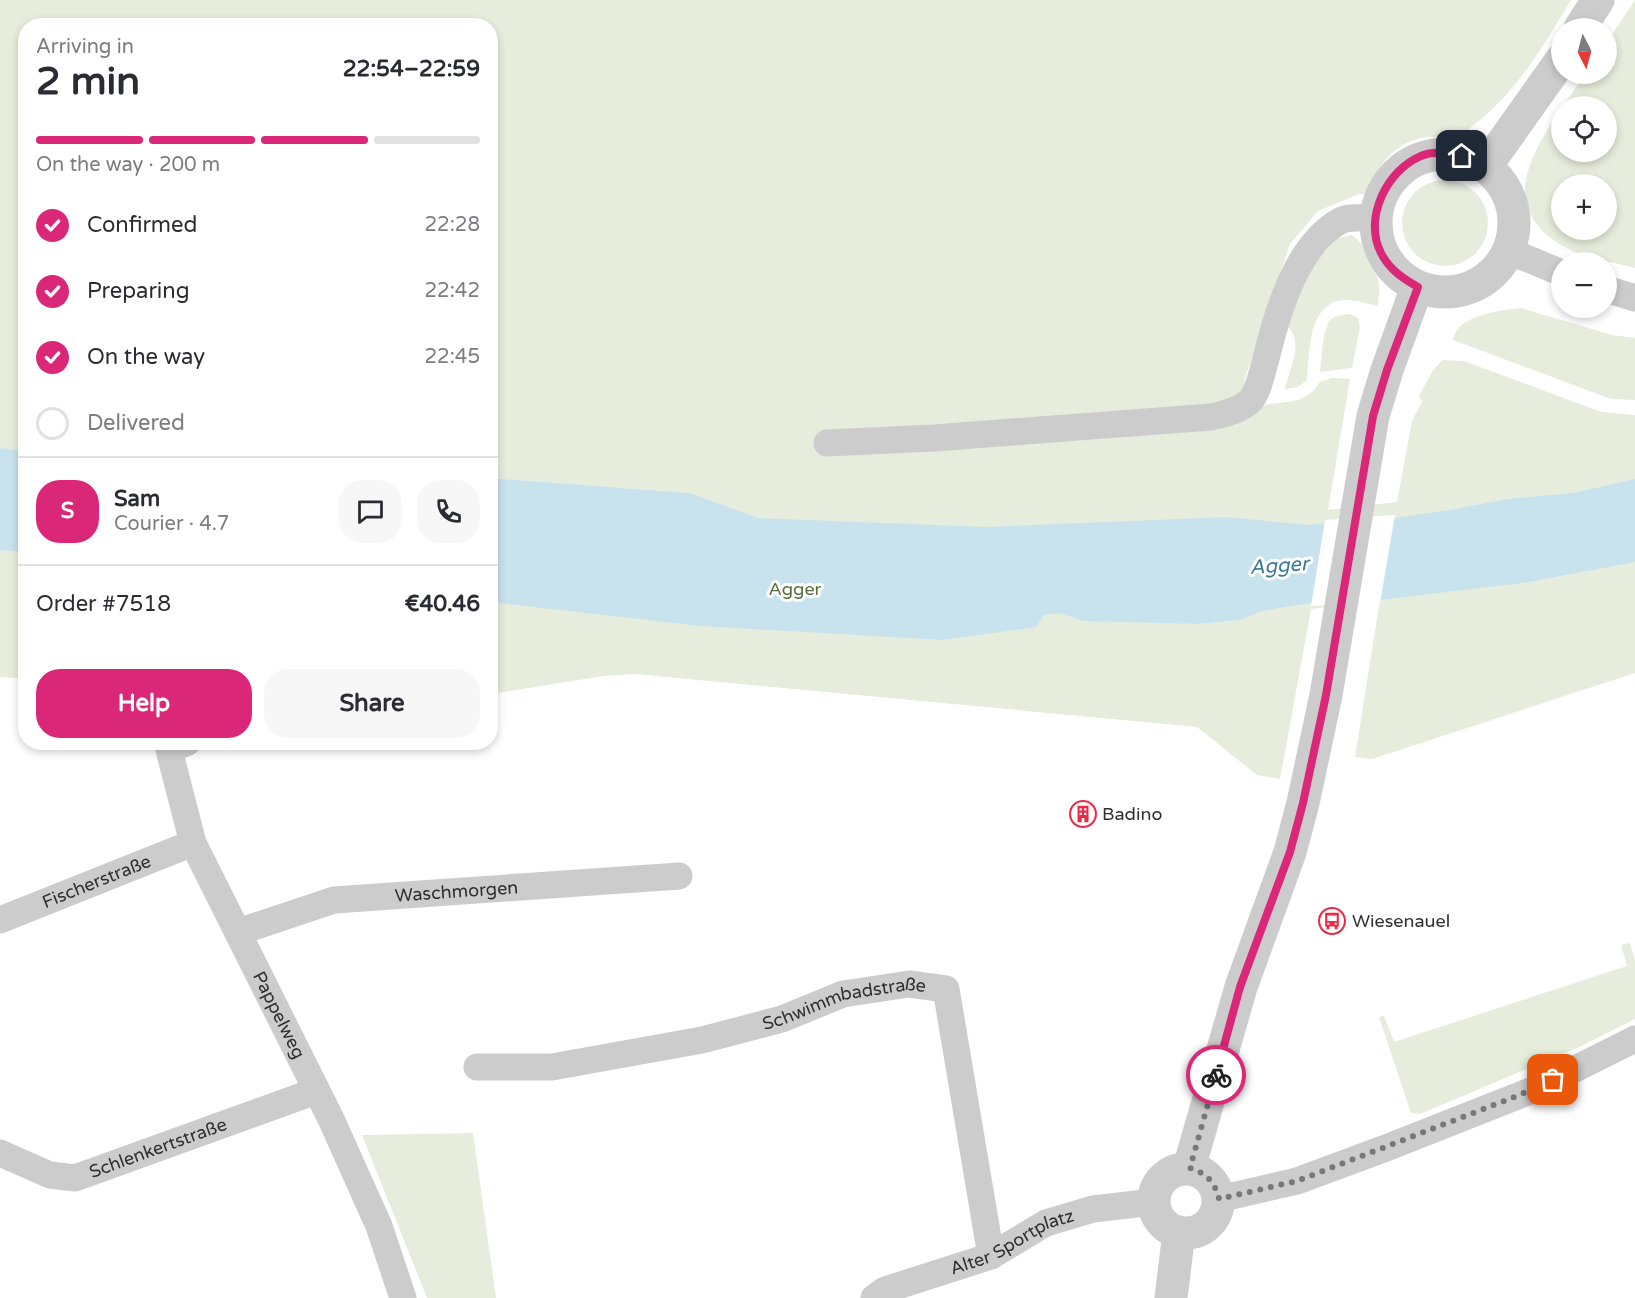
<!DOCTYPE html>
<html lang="en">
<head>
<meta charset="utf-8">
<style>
	:root { --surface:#fff; --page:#f7f7f7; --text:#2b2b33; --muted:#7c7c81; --line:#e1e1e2; --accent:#db2777 }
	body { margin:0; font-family:"Varela Round",sans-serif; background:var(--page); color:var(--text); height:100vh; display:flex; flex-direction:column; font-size:22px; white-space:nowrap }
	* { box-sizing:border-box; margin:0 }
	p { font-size:20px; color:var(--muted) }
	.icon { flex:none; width:33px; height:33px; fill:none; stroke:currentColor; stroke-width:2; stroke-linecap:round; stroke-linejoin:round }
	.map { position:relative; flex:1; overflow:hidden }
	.sheet { position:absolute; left:18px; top:18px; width:480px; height:732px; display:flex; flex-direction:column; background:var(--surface); border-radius:24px; box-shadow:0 3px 9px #0003 }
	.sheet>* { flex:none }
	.needle { width:39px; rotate:174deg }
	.controls { position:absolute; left:1551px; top:18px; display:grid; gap:12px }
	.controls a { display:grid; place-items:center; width:66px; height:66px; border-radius:50%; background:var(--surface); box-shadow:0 3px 9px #0003; font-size:30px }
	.pin { position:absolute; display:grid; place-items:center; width:51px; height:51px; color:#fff; margin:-26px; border-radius:12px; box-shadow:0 3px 9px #0006 }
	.courier { position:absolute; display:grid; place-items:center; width:60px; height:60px; margin:-30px; border:4px solid #db2777; border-radius:50%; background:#fff; color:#222; box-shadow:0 2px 8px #0007 }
	.head em { font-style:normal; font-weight:700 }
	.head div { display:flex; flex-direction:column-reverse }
	.head { display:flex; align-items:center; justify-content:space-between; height:102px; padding:0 18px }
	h1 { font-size:39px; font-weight:700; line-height:45px }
	.bar { display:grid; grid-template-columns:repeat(4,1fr); gap:9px 6px; align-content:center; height:72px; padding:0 18px }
	.bar i { height:8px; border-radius:4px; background:var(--line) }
	.bar .selected { background:var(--accent) }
	.bar p { grid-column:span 4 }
	.line { display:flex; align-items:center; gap:15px; padding:0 18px; border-top:2px solid var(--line) }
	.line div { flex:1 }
	.round { display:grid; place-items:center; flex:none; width:63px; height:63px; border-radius:24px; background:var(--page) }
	ol { padding:0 18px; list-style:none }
	li { display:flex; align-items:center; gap:18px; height:66px }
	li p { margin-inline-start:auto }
	li .icon { padding:6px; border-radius:50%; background:var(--accent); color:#fff; stroke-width:4 }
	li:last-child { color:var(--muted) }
	li i { width:33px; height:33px; border:3px solid var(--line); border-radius:50% }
	.action { display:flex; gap:12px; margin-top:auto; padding:12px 18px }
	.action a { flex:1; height:69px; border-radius:24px; background:var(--accent); color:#fff; font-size:24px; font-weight:700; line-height:69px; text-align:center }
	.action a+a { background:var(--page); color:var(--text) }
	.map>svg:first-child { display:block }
</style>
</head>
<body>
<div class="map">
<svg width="1635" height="1298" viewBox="0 0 1635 1298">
	<rect width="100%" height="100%" fill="#fff"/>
	<path fill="#e7eddc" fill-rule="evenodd" d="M 0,0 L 1571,0 C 1546,42 1519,88 1480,120 C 1473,125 1462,136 1454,138 C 1447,140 1438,137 1431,137 C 1397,139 1377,164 1368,194 L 1359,194 L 1318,211 L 1290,244 L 1245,378 L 1239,421 C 1247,416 1256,407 1264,405 C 1289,400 1304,406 1320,382 L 1332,378 L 1350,379 L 1328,510 L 1397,502 L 1412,421 L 1422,402 L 1419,396 L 1433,370 L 1443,360 L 1464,361 L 1601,412 L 1635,415 L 1635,673 L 1372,759 L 1355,757 L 1380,600 L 1311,609 L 1280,779 L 1257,775 L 1197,727 L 635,674 L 604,676 L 491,694 L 491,492 L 746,514 L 690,493 L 491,478 L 490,26 L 26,26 L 25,679 L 0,677 ZM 1245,618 L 1241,620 L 1199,624 L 1133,621 Z
		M 1635,0 L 1635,268 C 1614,262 1588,259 1568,249 C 1498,211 1527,160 1561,109 L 1562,152 L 1606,152 L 1606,106 L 1563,106 L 1585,74 L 1606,74 L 1607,42 ZM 1562,184 L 1606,184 L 1606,230 L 1562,230 Z
		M1402 223a43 43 0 1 1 86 0a43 43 0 1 1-86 0Z
		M 1352,235 C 1365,244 1378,270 1379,286 C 1380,292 1378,299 1378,306 C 1365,303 1344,296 1332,303 C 1308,315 1309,357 1307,380 L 1298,387 L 1285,389 C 1289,369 1305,343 1287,326 L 1309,269 L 1338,238 Z
		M 1521,308 L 1612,335 L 1635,338 L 1635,400 L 1611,399 L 1453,340 C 1456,315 1501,310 1521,308 Z
		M 1350,314 L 1358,318 L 1360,327 L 1352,368 L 1320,372 C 1322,360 1322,328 1331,319 C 1336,315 1344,315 1350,314 Z
		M 1630,943 L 1635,960 L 1635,1019 L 1579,1047 L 1420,1114 L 1411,1113 L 1379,1017 L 1384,1016 L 1394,1042 L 1627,966 L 1621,945 Z
		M 473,1133 L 496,1298 L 427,1298 L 362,1135 Z"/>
	<path fill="#c8e2ee" d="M 0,448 L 25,451 L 25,552 L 0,550 Z
		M 490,478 L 690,493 L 758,518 L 986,527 L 1227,517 L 1306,525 L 1394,518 L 1450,510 L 1508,499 L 1574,493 L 1635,479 L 1635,562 L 1522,583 L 1380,600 L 1312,603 L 1261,611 L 1241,620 L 1199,624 L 1083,621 L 1060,613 L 1044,615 L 1036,627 L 943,640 L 700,626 L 491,602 Z"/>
	<path fill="#fff" d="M 1395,515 L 1380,603 L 1311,606 L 1325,520 Z"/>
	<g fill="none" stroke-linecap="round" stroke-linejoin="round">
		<g stroke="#ccc" stroke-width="27">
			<path d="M 1509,251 L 1562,273"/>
			<path d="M 1606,289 L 1635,298"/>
			<path d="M 827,443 L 934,438 L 1211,417 C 1224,414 1238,411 1249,402 C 1259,393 1263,367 1267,355 C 1278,310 1297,245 1340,221 C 1349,216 1366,218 1377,218"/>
			<path id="s1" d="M 188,742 L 169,750 L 193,843 L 331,1119 L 379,1226 L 403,1298"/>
			<path id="s2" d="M 0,920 L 193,843"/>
			<path id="s3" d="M 238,932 L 334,900 L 679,876"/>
			<path id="s4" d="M 477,1067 L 552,1067 L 702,1040 L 782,1019 L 843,994 L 909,984 L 946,989 L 991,1256"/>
			<path id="s5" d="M 0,1153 L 50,1175 L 75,1178 L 316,1091"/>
			<path d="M 1219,1199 L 1297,1181 L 1386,1148 L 1533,1090 L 1635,1039"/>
			<path id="s6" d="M 874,1298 L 885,1290 L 991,1256 L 1046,1223 L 1093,1209 L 1154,1202"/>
		</g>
		<path stroke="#ccc" stroke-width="33" d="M 1580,28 L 1598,0
			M1376 223a69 69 0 1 1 138 0a69 69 0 1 1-138 0Z
			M 1486,166 L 1562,59
			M 1189,1168 L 1241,987 L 1290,852 L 1303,803 L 1326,695 L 1373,416 L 1387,370 L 1417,287
			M1154 1201a32 32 0 1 1 64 0a32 32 0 1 1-64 0Z
			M 1171,1298 L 1179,1232"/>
	</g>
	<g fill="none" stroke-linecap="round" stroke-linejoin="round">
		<path stroke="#787878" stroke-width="6" stroke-dasharray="0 10.8" d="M 1216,1075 L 1190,1168 C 1206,1173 1215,1182 1219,1199 L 1297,1181 L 1512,1098 L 1553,1080"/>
		<path stroke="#db2777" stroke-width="8" d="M 1216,1075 L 1240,987 L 1290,852 L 1303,803 L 1326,695 L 1373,416 L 1387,370 L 1418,287 C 1402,278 1389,269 1381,253 C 1363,218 1387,170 1421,156 C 1435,150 1449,154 1462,156"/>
	</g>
	<defs>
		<symbol id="building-ring" viewBox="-11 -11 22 22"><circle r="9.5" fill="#fff" stroke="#ee2946" stroke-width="1.5"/><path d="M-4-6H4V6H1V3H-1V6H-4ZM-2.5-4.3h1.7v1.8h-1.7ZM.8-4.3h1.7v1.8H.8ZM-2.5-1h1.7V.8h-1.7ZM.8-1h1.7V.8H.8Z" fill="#ee2946"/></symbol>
		<symbol id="bus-ring" viewBox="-11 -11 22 22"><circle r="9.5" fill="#fff" stroke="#ee2946" stroke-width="1.5"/><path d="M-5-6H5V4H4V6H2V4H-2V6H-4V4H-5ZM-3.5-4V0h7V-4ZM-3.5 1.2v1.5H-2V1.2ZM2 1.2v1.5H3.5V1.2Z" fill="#ee2946"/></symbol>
	</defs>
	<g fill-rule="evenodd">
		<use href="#building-ring" x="1068" y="799" width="30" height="30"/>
		<use href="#bus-ring" x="1317" y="906" width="30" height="30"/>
	</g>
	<g text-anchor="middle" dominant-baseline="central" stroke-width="6" stroke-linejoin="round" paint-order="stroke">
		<g font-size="18" fill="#566e3a" stroke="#fff">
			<text x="795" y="589">Agger</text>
		</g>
		<g font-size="18" fill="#2f2f2f" stroke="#fff" text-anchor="start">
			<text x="1102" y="814">Badino</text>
			<text x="1352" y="921">Wiesenauel</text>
		</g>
		<g font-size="18" fill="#2f2f2f" stroke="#fff">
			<text stroke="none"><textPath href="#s2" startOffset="104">Fischerstraße</textPath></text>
			<text stroke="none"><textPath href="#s3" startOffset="224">Waschmorgen</textPath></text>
			<text stroke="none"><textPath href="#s4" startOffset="375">Schwimmbadstraße</textPath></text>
			<text stroke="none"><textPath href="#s1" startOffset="309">Pappelweg</textPath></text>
			<text stroke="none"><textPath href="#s5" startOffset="168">Schlenkertstraße</textPath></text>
			<text stroke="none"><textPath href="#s6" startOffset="150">Alter Sportplatz</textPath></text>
		</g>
		<g font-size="20" font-style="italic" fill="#387996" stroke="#fff">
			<text transform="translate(1279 566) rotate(-4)">Agger</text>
		</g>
	</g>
</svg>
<div class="controls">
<a><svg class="needle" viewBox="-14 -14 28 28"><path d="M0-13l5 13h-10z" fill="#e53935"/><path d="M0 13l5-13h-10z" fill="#7c7c81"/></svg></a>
<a><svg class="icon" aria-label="locate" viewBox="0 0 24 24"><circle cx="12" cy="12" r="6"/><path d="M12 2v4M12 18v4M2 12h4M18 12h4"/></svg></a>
<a>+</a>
<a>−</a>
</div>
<div class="pin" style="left:1553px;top:1080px;background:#ea580c"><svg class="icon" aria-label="bag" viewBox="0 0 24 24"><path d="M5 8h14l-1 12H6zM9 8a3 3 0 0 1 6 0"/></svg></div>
<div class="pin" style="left:1462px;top:156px;background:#1f2937"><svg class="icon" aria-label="home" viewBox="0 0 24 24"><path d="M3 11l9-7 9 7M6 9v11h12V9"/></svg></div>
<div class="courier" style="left:1216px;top:1075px"><svg class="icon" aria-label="bike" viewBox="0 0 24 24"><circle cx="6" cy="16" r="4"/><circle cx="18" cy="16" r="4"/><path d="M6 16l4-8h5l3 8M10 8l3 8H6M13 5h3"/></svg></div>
<section class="sheet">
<div class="head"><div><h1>2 min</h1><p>Arriving in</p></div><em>22:54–22:59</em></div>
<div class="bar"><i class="selected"></i><i class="selected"></i><i class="selected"></i><i></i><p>On the way · 200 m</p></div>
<ol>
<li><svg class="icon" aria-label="check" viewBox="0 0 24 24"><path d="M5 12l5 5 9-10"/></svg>Confirmed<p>22:28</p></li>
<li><svg class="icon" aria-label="check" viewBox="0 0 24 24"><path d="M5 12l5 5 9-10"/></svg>Preparing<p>22:42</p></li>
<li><svg class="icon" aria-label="check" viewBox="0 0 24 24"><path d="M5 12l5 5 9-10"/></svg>On the way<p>22:45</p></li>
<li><i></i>Delivered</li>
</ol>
<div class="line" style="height:108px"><b class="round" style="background:var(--accent);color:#fff">S</b><div><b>Sam</b><p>Courier · 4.7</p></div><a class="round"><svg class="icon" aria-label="chat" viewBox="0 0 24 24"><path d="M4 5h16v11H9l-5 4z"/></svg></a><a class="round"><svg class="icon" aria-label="phone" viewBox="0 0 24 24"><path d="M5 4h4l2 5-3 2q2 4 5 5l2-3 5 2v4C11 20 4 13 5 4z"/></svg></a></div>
<div class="line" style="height:78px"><div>Order #7518</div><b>€40.46</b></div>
<div class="action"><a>Help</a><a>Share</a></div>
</section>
</div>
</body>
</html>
